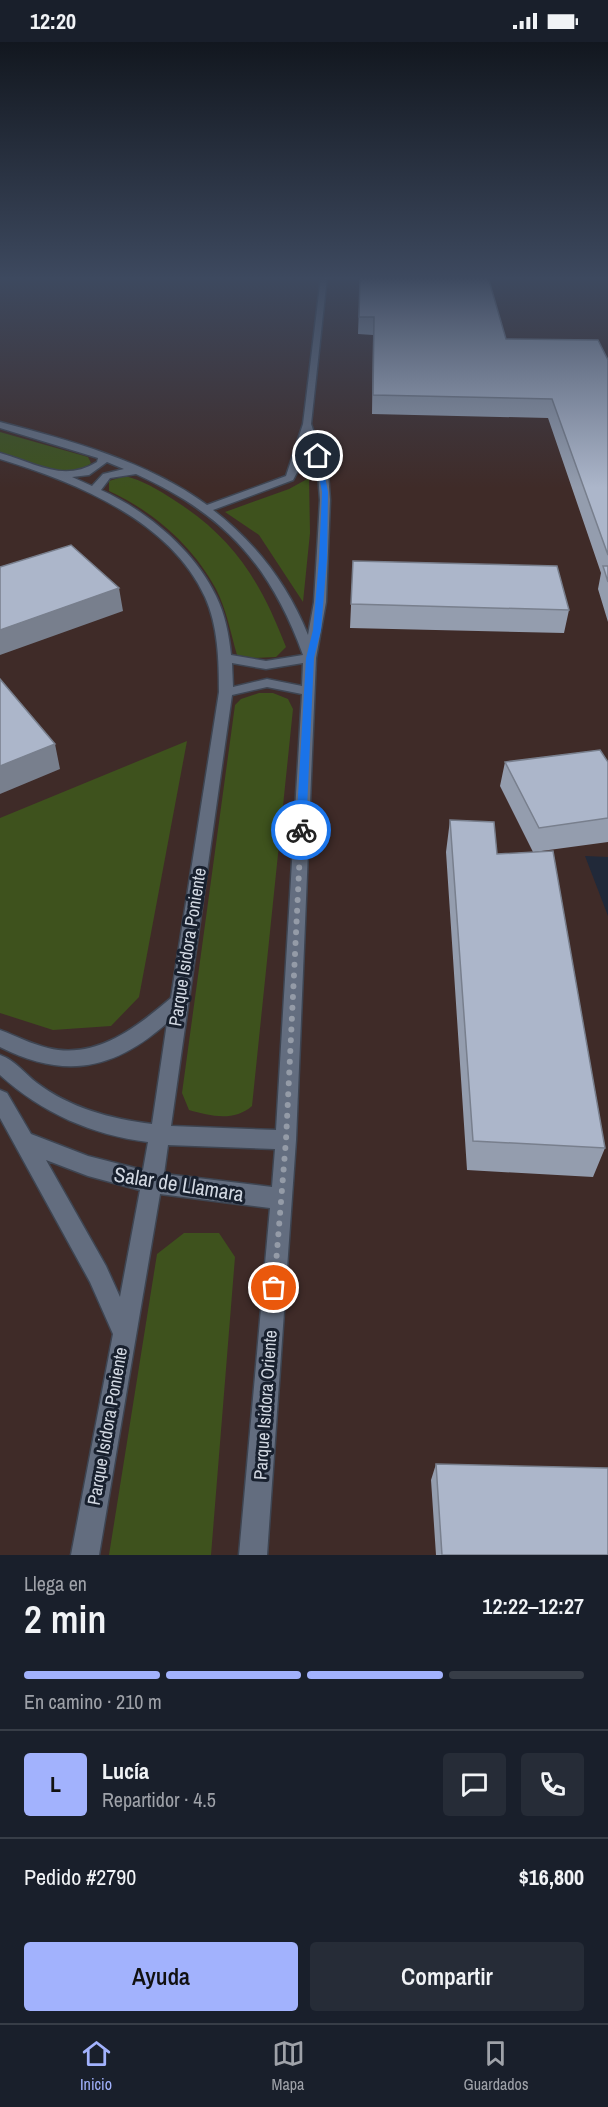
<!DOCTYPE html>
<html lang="es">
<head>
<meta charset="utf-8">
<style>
	:root { --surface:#191f2b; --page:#262c37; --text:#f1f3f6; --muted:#9fa2a9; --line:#373d47; --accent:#a2b2fd }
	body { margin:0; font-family:"Archivo Narrow",sans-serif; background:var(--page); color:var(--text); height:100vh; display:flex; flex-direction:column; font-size:22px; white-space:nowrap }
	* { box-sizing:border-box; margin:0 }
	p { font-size:20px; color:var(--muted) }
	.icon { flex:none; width:33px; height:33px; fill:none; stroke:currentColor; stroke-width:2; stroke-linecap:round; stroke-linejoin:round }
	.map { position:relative; height:1513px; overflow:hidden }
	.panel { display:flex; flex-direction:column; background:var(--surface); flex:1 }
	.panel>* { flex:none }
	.pin { position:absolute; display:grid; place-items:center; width:51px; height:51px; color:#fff; margin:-26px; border:3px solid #fff; border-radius:50%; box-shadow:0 2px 6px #0007 }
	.courier { position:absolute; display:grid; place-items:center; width:60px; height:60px; margin:-30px; border:4px solid #1a73e8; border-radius:50%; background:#fff; color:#222; box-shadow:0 2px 8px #0007 }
	.head em { font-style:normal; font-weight:600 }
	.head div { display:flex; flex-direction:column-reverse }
	.head { display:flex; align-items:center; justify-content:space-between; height:102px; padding:0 24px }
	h1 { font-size:39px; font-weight:600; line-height:45px }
	.bar { display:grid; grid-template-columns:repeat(4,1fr); gap:9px 6px; align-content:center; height:72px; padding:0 24px }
	.bar i { height:8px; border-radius:4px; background:var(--line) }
	.bar .on { background:var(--accent) }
	.bar p { grid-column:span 4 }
	.line { display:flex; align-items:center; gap:15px; padding:0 24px; border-top:2px solid var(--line) }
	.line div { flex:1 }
	.round { display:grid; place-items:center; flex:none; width:63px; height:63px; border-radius:6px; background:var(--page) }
	.cta { display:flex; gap:12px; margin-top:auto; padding:12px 24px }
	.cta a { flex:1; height:69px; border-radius:6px; background:var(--accent); color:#111; font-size:24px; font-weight:600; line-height:69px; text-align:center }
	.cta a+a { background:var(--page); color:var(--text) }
	.status { display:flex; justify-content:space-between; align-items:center; height:42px; padding:0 30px; background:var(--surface); direction:ltr }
	.status svg { height:16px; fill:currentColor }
	.dock { display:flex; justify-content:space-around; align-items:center; height:84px; border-top:2px solid var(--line); background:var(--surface); font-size:16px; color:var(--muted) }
	.dock a { display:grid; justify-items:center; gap:3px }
	.dock .on { color:var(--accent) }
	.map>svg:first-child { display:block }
</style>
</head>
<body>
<div class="status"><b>12:20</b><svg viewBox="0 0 49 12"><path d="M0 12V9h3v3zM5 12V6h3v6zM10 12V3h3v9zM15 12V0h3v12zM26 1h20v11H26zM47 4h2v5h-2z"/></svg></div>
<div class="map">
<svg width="608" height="1513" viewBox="0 0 608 1513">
	<rect width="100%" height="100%" fill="#212939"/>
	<path fill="#3f2b28" d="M 0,235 L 608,235 L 608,815 L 585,814 L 608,874 L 608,1513 L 0,1513 Z"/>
	<path fill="#3e521d" d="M 0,390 L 88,415 L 91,421 C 68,442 25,420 0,412 Z
		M 125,434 C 144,439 157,447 174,458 C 234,496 261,540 286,605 L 276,615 L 253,616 L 237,613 C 231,592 226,566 216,547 C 193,504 153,469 109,449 L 109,439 Z
		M 309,436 L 310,491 L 303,560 L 259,493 L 225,470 L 289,447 Z
		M 259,651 L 273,651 L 288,657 L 293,667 L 252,1064 C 234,1080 210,1074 189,1068 L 182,1051 L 235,663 L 241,657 Z
		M 187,699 L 139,955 L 111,984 L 53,988 L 0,971 L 0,776 Z
		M 184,1191 L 219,1191 L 235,1215 L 211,1513 L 109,1513 L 157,1212 Z"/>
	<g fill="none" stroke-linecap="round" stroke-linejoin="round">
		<defs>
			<path id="minor" d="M 321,235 L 327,235 L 311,382 L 328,431 L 330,458 L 326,560 L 316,616 L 296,1098 L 267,1513 L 239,1513 L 270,1166 L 160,1152 L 99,1513 L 71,1513 L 113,1292 L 90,1240 L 0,1076 L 0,1048 L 7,1051 L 31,1092 L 88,1114 L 143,1128 L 148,1100 C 92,1093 42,1071 0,1033 L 0,1013 C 15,1018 25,1032 37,1041 C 70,1066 111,1077 152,1082 L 167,981 C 113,1029 64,1037 0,1005 L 0,988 C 16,994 31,1002 48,1006 C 96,1018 137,985 171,956 L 219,650 C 219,618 218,584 205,555 C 170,478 75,440 0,417 L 0,411 C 36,421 63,441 97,420 L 98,416 L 0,386 L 0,380 C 69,398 149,420 207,463 L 286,434 L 303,382 ZM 307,395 L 318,431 L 320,458 L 314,560 L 308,593 C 288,543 256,501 213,468 L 293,438 L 301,423 ZM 107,420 L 124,427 L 103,432 L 92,444 L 72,435 L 89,433 ZM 136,432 C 224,472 270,522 303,613 L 266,619 L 231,613 C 229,593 225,572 216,554 C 194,508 147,469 101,448 L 110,436 ZM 232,621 L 266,627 L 303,621 L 302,644 L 267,637 L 233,645 ZM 267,645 L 302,652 L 276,1088 L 171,1084 L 232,653 ZM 168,1103 L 275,1107 L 272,1145 L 164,1132 ZM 46,1118 L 88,1134 L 140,1148 L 120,1255 L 106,1224 Z"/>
		</defs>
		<use href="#minor" stroke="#3e4552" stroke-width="3"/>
		<use href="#minor" fill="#636d7f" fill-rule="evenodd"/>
	</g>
	<path fill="#949dae" d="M 360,235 L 506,297 L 608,318 L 608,580 L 598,547 L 601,531 L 548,376 L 372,372 L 373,293 L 358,292 Z
		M 353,519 L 569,568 L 564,591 L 350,586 Z
		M 505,720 L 608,720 L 608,800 L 534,810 L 605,1106 L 593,1135 L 467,1128 L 446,810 L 450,778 L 497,812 L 533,810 L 500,744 Z
		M 436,1422 L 608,1513 L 436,1513 L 431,1438 Z"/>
	<path fill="#787f8d" d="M 119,546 L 123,569 L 0,613 L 0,588 Z
		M 55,702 L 60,727 L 0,752 L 0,724 Z"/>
	<path fill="#acb6ca" stroke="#787f8d" stroke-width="1.5" d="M 360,235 L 488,235 L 506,297 L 598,298 L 608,318 L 608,513 L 552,357 L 373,353 L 374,275 L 359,275 Z
		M 71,503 L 119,546 L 0,588 L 0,525 Z
		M 353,519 L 557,524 L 569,568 L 351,562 Z
		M 603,524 L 608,524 L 608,540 Z
		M 0,637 L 55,702 L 0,724 Z
		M 600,708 L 608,720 L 608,776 L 539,786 L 505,720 Z
		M 450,778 L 494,780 L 497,812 L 553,809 L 605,1106 L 473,1099 Z
		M 436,1422 L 608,1426 L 608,1513 L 442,1513 Z"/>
	<linearGradient id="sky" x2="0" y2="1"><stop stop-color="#12171f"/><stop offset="0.53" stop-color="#3d495f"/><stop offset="1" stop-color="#3d495f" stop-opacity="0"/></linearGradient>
	<rect width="608" height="446" fill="url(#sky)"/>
	<path fill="#1a73e8" d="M 318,413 L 321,414 L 328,450 L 327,517 L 321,588 L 314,616 L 306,788 L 301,792 L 296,788 L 306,616 L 313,588 L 319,517 L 322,450 L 315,414 Z"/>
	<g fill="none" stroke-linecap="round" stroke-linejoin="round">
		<path stroke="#949ba7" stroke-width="6" stroke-dasharray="0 10.8" d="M 274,1246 L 286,1098 L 301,788"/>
	</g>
	<g text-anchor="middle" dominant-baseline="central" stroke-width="6" stroke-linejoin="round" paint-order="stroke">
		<g font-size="18" fill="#d2d8e2" stroke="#18202e">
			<text transform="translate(187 905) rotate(-81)">Parque Isidora Poniente</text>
			<text transform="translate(265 1363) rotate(-86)">Parque Isidora Oriente</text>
			<text transform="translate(107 1384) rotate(-80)">Parque Isidora Poniente</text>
		</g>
		<g font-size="21" fill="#d2d8e2" stroke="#18202e">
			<text transform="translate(179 1142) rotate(9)">Salar de Llamara</text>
		</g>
	</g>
</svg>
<div class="pin" style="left:274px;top:1246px;background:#ea580c"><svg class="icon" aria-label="bag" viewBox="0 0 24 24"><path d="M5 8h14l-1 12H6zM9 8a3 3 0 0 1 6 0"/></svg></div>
<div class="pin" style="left:318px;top:414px;background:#1f2937"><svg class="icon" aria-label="home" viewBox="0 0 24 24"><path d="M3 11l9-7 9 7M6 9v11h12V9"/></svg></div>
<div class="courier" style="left:301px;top:788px"><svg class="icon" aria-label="bike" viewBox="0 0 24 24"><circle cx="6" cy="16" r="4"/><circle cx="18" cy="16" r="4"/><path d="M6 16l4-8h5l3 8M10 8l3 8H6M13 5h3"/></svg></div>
</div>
<section class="panel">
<div class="head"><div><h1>2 min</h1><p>Llega en</p></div><em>12:22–12:27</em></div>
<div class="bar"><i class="on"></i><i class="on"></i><i class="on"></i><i></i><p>En camino · 210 m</p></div>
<div class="line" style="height:108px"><b class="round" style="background:var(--accent);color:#111">L</b><div><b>Lucía</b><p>Repartidor · 4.5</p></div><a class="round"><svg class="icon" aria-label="chat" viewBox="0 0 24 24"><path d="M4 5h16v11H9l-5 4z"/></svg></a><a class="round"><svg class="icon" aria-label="phone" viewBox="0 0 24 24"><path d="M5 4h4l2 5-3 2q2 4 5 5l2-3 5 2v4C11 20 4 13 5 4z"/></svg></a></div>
<div class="line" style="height:78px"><div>Pedido #2790</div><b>$16,800</b></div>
<div class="cta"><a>Ayuda</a><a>Compartir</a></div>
</section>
<nav class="dock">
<a class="on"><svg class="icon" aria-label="home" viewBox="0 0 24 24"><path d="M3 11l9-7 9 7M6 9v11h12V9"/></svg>Inicio</a>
<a><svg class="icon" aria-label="map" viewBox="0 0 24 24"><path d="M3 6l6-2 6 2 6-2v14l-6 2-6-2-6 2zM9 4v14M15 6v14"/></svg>Mapa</a>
<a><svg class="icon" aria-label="saved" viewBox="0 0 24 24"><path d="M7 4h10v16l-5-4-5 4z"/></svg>Guardados</a>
</nav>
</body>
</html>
